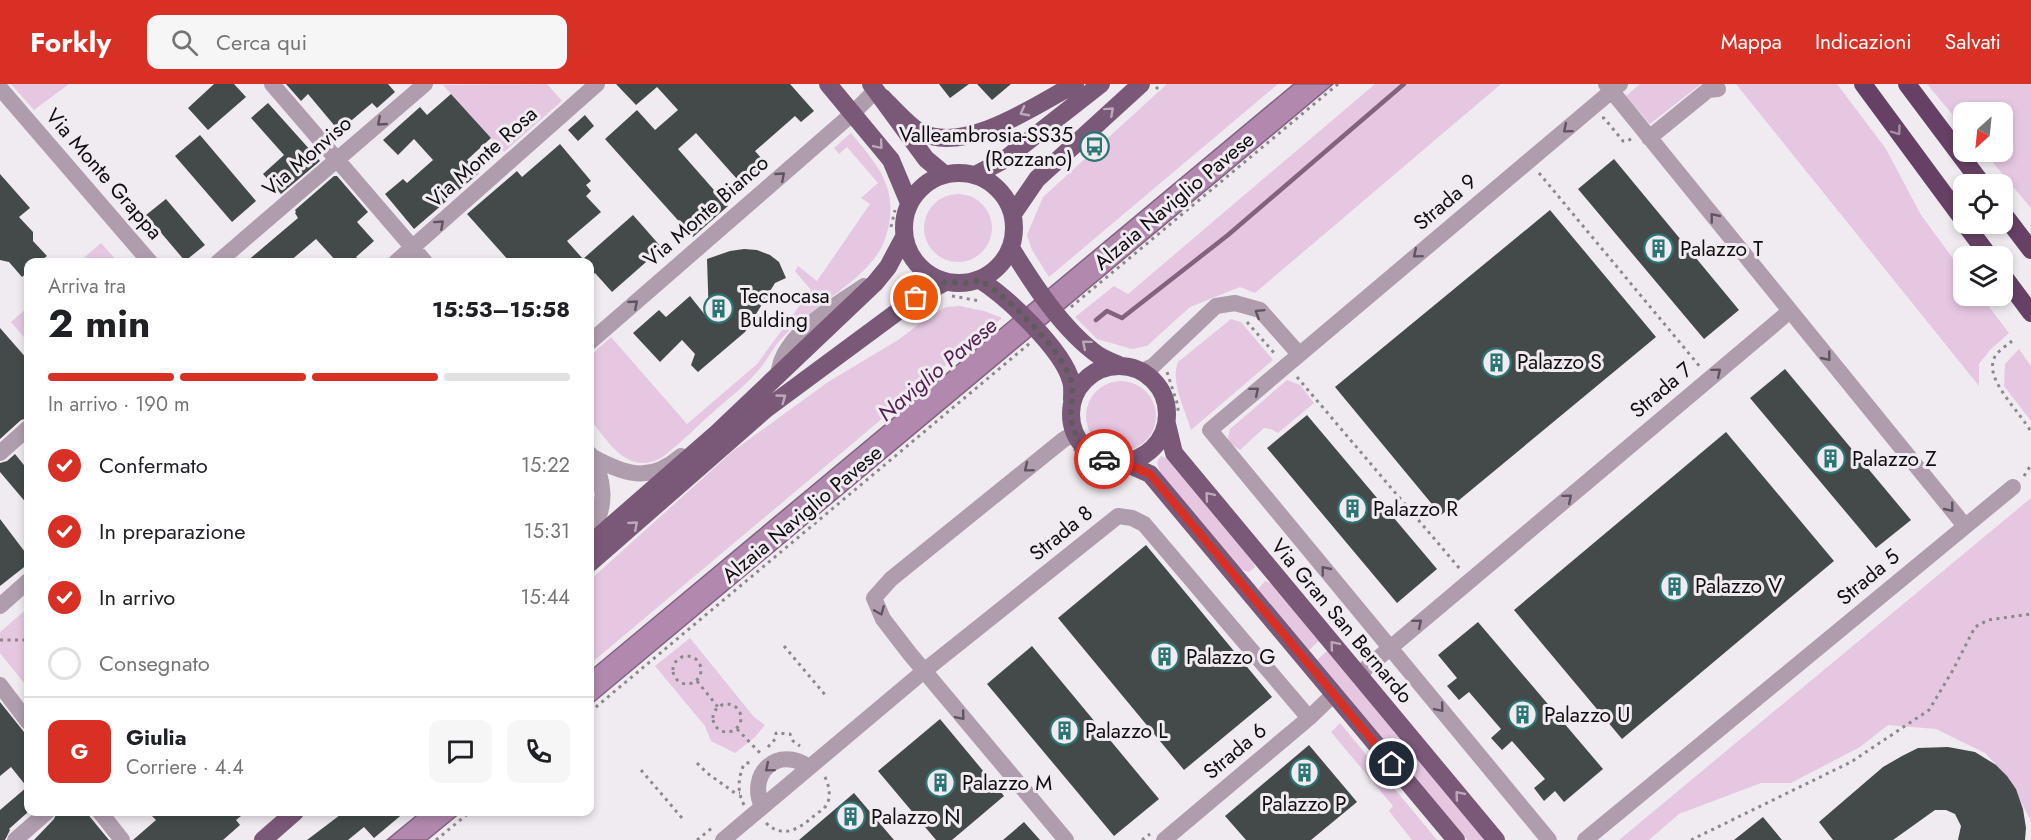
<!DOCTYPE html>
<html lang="it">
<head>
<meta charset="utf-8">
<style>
	:root { --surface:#fff; --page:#f6f6f6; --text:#202124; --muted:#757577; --line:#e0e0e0; --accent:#d93025 }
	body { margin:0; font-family:Jost,sans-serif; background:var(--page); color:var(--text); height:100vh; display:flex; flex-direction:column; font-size:22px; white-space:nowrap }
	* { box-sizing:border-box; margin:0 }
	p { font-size:20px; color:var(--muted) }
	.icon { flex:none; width:33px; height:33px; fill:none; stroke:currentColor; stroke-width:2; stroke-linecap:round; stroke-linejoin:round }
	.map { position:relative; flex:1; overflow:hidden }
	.details { position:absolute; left:24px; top:174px; width:570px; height:558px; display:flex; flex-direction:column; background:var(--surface); border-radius:12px; box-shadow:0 3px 9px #0003 }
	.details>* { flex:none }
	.needle { width:39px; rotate:207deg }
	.controls { position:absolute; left:1953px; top:18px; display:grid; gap:12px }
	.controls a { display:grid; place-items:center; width:60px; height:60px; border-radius:12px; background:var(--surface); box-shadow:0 3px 9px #0003; font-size:30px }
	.pin { position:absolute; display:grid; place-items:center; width:51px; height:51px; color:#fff; margin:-26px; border:3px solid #fff; border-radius:50%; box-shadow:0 2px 6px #0007 }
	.courier { position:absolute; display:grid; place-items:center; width:60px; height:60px; margin:-30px; border:4px solid #d93025; border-radius:50%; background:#fff; color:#222; box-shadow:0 2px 8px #0007 }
	.summary em { font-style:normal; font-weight:700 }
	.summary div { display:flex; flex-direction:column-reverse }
	.summary { display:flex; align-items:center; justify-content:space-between; height:102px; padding:0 24px }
	h1 { font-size:39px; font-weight:700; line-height:45px }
	.bar { display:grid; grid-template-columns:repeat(4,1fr); gap:9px 6px; align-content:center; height:72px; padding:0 24px }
	.bar i { height:8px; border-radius:4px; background:var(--line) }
	.bar .on { background:var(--accent) }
	.bar p { grid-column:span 4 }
	.line { display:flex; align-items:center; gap:15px; padding:0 24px; border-top:2px solid var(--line) }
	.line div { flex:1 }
	.round { display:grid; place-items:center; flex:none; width:63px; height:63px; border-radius:12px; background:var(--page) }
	ol { padding:0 24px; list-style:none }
	li { display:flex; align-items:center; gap:18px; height:66px }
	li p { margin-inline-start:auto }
	li .icon { padding:6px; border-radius:50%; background:var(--accent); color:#fff; stroke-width:4 }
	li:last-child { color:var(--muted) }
	li i { width:33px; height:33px; border:3px solid var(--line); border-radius:50% }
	header { display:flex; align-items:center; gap:36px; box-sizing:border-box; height:84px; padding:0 30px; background:var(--accent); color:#fff }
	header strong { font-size:28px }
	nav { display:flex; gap:33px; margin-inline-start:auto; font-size:21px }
	.search { width:420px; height:54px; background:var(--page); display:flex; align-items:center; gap:15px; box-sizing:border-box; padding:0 21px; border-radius:12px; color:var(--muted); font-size:22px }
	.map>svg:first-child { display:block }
</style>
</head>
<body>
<header>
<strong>Forkly</strong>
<div class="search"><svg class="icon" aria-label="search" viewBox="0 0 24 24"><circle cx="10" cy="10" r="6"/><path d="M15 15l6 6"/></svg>Cerca qui</div>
<nav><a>Mappa</a><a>Indicazioni</a><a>Salvati</a></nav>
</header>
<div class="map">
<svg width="2031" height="756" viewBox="0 0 2031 756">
	<rect width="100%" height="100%" fill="#f0ebf0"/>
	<path fill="#e5c7e2" d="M 11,0 L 69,0 L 34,26 Z
		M 547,0 L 562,17 L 504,68 L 443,1 Z
		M 1167,0 L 1278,0 L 1049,193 L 1032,166 L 1027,151 L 1043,113 Z
		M 1375,0 L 1501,0 L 1255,209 L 1240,203 L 1190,223 L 1147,262 L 1132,265 L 1097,255 L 1075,233 L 1114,202 L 1128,210 Z
		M 1640,0 L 1701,0 L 1650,40 L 1626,12 Z
		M 1736,0 L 1837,0 L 1886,65 L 1921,131 L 1963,188 L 1964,212 L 1981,212 L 2009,249 L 1990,266 L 1979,280 L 1979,302 Z
		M 1927,0 L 2031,0 L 2031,124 L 1984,68 L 2002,68 L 2002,28 L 1964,28 L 1963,43 Z
		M 851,49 C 880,84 901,107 885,155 C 872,194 812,221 784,252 C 773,263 767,277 757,288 C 743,304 725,317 710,331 C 695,344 681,359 665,371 C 660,375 652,379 644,379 C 620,380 603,351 590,335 L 590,272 L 611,253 L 687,340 L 757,280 L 811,206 L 795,187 L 798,182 L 817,197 L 870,120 L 861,114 L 878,99 L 847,63 L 839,70 L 834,64 Z
		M924 144a34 34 0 1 1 68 0a34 34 0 1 1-68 0Z
		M 101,159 L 118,178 L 79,178 Z
		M 960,222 L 984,227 L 1002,234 L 590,580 L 590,496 L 733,367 L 828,298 L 898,256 L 926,235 L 946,223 Z
		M 28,223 L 28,258 L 11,238 Z
		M 1231,235 L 1241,238 L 1273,276 L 1191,346 C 1185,325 1170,299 1178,278 Z
		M 2019,265 L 2031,282 L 2031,337 L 2004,302 L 2005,280 Z
		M 1287,296 L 1300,301 L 1314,319 L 1278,349 L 1271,345 L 1264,344 L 1240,366 L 1230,359 L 1228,354 L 1230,345 Z
		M1086 332a35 35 0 1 1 70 0a35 35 0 1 1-70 0Z
		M 1161,372 L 1169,375 L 1253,478 L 1255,483 L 1249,488 L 1240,485 L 1160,389 L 1157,378 Z
		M 2031,414 L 2031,737 L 2009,695 L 1985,669 L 1936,645 L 1888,641 L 1860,663 L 1791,699 L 1761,699 L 1679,730 L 1649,756 L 1619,756 Z
		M 1265,497 L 1270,499 L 1319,557 L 1309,566 L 1259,507 L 1259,504 Z
		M 28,524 L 28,604 L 0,569 L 0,548 Z
		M 690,554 L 754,633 L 765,641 L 755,653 L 735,669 L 711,657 L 705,642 L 655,582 Z
		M 1327,567 L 1486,756 L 1467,756 L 1317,576 Z
		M 1340,639 L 1437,756 L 1412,756 L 1389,727 L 1393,722 L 1331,648 Z"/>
	<path fill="#b288af" stroke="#81637f" stroke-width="1.5" d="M 1294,0 L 1333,0 L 590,621 L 590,587 Z
		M 421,728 L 461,728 L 427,756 L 387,756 Z"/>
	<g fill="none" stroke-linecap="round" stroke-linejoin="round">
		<path stroke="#81637f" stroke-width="4.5" d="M 1096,236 L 1107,227 L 1122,234 L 1228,151 L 1404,0"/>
	</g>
	<path fill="#444a4a" d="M 214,0 L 234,0 L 246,13 L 208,46 L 188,24 Z
		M 286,0 L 388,0 L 395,8 L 377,24 L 372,19 L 339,47 L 308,10 L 301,17 Z
		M 616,0 L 790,0 L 814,27 L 801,38 L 795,32 L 755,67 L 769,83 L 745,104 L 696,49 L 678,65 L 728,122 L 693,153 L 605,55 L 637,26 L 655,46 L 678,26 L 657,3 L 636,21 Z
		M 939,0 L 969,0 L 950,14 Z
		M 977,0 L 1011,0 L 992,16 Z
		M 451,10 L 491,54 L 467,76 L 479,89 L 414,145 L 385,110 L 403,95 L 407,99 L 433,76 L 414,55 L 398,71 L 383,56 L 420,23 L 427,31 Z
		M 268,19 L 320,77 L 281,110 L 263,90 L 284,71 L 251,34 Z
		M 585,31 L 594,42 L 578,57 L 568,46 Z
		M 200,51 L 256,117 L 232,138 L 175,72 Z
		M 560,60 L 591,97 L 586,101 L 591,107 L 586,112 L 601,128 L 567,157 L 583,175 L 633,131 L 662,164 L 612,208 L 595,189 L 590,193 L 590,178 L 510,178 L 467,130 L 517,87 L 522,93 Z
		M 1614,75 L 1739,226 L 1704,255 L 1578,105 Z
		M 0,90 L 30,124 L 19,133 L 33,148 L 33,157 L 47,172 L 39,178 L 28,178 L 28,188 L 22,193 L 9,178 L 0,176 Z
		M 334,92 L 337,92 L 368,128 L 357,138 L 374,157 L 356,173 L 361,178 L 337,178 L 316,155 L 289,178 L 246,178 L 298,134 L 295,129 L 296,128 L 295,126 Z
		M 166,115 L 205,161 L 185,177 L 146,131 Z
		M 1550,126 L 1656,253 L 1441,431 L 1335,303 Z
		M 744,165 L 757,166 L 770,171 L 779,178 L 786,194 L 775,199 L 745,248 L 698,288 L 691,281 L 695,270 L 682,256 L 660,278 L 633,249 L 659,226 L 666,233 L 690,212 L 709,236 L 707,175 L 730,167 Z
		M 0,244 L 28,276 L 28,334 L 21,336 L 0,355 Z
		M 1785,285 L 1911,436 L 1876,464 L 1750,314 Z
		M 1307,331 L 1437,485 L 1397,519 L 1267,364 Z
		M 1726,348 L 1834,477 L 1622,655 L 1514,526 Z
		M 15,370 L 28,386 L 28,421 L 0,388 L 0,379 L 7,377 Z
		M 0,435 L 28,472 L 28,480 L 0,502 Z
		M 1146,461 L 1272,613 L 1184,686 L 1058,534 Z
		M 1478,538 L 1603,685 L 1564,718 L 1555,707 L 1544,717 L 1534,704 L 1545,695 L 1512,657 L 1502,666 L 1491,654 L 1501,645 L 1469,608 L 1459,616 L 1447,602 L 1457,594 L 1438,571 Z
		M 1032,562 L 1159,715 L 1114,752 L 987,600 Z
		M 0,618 L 28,653 L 28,728 L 32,728 L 30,729 L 28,728 L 9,745 L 10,746 L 5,756 L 0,756 L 0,726 L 27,703 L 11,683 L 0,692 Z
		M 940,635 L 1004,712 L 952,756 L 936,756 L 878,687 Z
		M 1309,661 L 1357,718 L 1311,756 L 1246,756 L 1225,732 Z
		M 1948,663 L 1975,668 L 1996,681 L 2007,692 L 2016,705 L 2023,725 L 2026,744 L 2025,756 L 1958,756 L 1961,742 L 1955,730 L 1946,726 L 1935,726 L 1893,756 L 1833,756 L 1819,738 L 1883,683 L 1902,672 L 1918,664 Z
		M 854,709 L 894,756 L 799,756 Z
		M 57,728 L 86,728 L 109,756 L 34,756 L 54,735 Z
		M 148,728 L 246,728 L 236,736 L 240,741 L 223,756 L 133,756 L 156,736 Z
		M 344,728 L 405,728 L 374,754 L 364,743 L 348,756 L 307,756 Z
		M 1763,733 L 1782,756 L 1734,756 Z
		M 1024,738 L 1040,756 L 1003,756 Z"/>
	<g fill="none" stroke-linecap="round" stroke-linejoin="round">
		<path stroke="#8c898c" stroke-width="3" stroke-dasharray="3 4.5" stroke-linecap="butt" d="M 1156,5 L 1161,0
			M 1602,34 L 1604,34 L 1623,57 L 1628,57 L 1632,54
			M 1539,89 L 1701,284
			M 891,143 L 895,126
			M 952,212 L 980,217
			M 1071,223 L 1338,0
			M 1247,238 L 1276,271
			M 2012,257 C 2005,263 1994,269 1993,278 C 1988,299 2021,329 2031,348
			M 1167,288 L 1178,322 L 1178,330
			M 1297,293 L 1460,485
			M 1074,365 L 1093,380 L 1109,386
			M 2024,392 L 2031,381
			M 0,556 L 28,556
			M 784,562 L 827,613
			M673 586a14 14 0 1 1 28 0a14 14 0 1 1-28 0Z
			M 697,597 L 718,623
			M713 634a14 14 0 1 1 28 0a14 14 0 1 1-28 0Z
			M 590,628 L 1030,259
			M 737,645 L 760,669
			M 768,663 L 776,654 L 776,649 L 790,650 L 793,657 L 800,662
			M 697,679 L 707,689 L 735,709 L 740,709
			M 641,686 L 682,734
			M 744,721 C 737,708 738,694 744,680 L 751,678
			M 766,739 C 784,756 800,744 815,731 C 820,727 826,724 828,718 C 831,708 828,699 824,691
			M 436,756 L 470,728
			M 697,756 L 712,744
			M 1142,756 L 1150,750
			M 1691,756 L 1851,678 L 1929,626 L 1953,586 L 1975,543 L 1988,536 L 2031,530"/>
		<path stroke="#af9cad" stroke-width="16" d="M 272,0 L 425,178
			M 1606,0 L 1965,442
			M 0,4 L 150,178
			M 1649,54 L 1708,6 L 1718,5
			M 218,178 L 425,0
			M 396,178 L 597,0
			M 590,258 L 852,30 L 876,6
			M 1142,287 L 1153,282 L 1216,222 L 1235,219 L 1260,226 L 1299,270
			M 778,290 C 780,281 782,272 788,264 C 804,239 839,219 864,202
			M 0,369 L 28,344
			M 590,370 C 604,392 609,425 590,446
			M 591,372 C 624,390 649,400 681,372
			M 0,522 L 28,497
			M 1358,591 L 1790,227
			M 0,601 L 28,638
			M 762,723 C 747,689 778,661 809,683
			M 100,728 L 122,756
			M 15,756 L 47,728
			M 723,756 L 924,587 L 1118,432 L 1132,434 L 1144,440 L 1309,634
			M 1066,756 L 910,570 L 883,535 L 874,514 L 891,495 L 1063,356 L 1075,349
			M 1164,756 L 1309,634 L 1334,610
			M 1549,756 L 1210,346 L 1620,0
			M 1585,756 L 2013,403"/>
		<path stroke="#7a5978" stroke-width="18" d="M 828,0 L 891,76 L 909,119
			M 871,0 L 926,75 L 944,90
			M 882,13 C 891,22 910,43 920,48 C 965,71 1036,21 1075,0
			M904 144a55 55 0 1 1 110 0a55 55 0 1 1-110 0Z
			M 975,91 L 1004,76 L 1101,0
			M 1013,130 L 1037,95 L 1141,0
			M 1011,164 C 1033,200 1063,246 1098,271 C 1104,275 1112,278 1119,281
			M 980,196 C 1007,213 1063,266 1071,297 C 1073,303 1072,309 1072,316
			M1071 330a48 48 0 1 1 96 0a48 48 0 1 1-96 0Z
			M 1167,340 L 1174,369 L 1496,756
			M 1123,378 L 1150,390 L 1456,756
			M 590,460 L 717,349 L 875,199 L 888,183 L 904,153
			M 590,479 L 766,325 L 916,214 L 945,198
			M 263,756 L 295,728"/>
		<path stroke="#674165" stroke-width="18" d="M 1863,0 L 1964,137
			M 1907,0 L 1982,100
			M 2002,128 L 2031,166
			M 1965,140 L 1989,172
			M 2002,190 L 2031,229"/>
	</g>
	<defs><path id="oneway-chevron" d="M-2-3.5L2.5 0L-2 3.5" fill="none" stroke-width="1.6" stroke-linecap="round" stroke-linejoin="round" transform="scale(1.5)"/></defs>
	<g stroke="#bba9ba">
		<use href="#oneway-chevron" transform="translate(1110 27) rotate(-42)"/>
		<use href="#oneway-chevron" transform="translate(1024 28) rotate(152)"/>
		<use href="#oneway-chevron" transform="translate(879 61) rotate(50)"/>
		<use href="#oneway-chevron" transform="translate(1086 260) rotate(-140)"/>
		<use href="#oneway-chevron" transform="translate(782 314) rotate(-36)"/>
		<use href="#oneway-chevron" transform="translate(1209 412) rotate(-130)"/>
		<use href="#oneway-chevron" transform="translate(634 441) rotate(-41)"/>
		<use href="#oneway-chevron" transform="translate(1334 561) rotate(-130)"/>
		<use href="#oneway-chevron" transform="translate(1459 711) rotate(-130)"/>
	</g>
	<g stroke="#60555e">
		<use href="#oneway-chevron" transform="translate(381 38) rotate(139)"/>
		<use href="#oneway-chevron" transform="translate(1567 45) rotate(140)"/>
		<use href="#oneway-chevron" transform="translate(781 92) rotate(-41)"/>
		<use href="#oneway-chevron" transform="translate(1714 133) rotate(-129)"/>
		<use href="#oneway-chevron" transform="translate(440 140) rotate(-42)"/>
		<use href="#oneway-chevron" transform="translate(1417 170) rotate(140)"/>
		<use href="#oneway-chevron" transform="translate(634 220) rotate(-41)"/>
		<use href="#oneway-chevron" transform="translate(1259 229) rotate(-148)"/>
		<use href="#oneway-chevron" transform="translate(1827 273) rotate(51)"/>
		<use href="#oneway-chevron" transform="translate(1717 288) rotate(-40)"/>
		<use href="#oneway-chevron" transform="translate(1255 307) rotate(-40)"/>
		<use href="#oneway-chevron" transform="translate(1028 384) rotate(141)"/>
		<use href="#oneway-chevron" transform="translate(1568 414) rotate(-40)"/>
		<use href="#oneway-chevron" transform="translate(1950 424) rotate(51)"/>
		<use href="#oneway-chevron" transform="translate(1325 486) rotate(-129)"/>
		<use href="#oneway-chevron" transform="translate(880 527) rotate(67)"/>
		<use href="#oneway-chevron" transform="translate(1418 539) rotate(-40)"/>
		<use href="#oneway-chevron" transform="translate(1440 624) rotate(50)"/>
		<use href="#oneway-chevron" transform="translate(961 632) rotate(50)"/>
		<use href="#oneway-chevron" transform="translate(769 684) rotate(140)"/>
	</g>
	<use stroke="#a58ea4" href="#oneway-chevron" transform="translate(1897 47) rotate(54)"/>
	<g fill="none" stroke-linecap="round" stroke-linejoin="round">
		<path stroke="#5e5b5e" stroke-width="6" stroke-dasharray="0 10.8" d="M 916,214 L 945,198 L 968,199 L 980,196 C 1010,215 1056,260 1070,293 C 1074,303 1072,315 1071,325 C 1069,348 1083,367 1104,375"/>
		<path stroke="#d93025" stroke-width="8" d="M 1104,375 L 1123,378 L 1150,390 L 1392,680"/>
	</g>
	<defs>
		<symbol id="bus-ring" viewBox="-11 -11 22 22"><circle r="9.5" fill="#f0ebf0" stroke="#2b7573" stroke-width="1.5"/><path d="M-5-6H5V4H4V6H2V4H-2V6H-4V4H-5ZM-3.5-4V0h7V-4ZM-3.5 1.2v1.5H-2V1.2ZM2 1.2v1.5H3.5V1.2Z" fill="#2b7573"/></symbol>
		<symbol id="building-ring" viewBox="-11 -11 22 22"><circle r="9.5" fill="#f0ebf0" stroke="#2b7573" stroke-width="1.5"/><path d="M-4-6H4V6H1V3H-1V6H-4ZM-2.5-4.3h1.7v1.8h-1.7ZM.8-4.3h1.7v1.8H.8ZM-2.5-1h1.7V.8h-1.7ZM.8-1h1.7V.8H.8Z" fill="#2b7573"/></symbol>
	</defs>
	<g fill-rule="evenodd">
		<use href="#bus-ring" x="1078" y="46" width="33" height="33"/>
		<use href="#building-ring" x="1642" y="148" width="33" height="33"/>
		<use href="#building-ring" x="702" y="208" width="33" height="33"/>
		<use href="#building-ring" x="1480" y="262" width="33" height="33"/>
		<use href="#building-ring" x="1814" y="358" width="33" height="33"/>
		<use href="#building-ring" x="1336" y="408" width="33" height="33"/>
		<use href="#building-ring" x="1658" y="486" width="33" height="33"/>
		<use href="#building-ring" x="1148" y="556" width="33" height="33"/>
		<use href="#building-ring" x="1506" y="614" width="33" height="33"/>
		<use href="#building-ring" x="1048" y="630" width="33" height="33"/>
		<use href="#building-ring" x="1288" y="672" width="33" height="33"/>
		<use href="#building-ring" x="924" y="682" width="33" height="33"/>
		<use href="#building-ring" x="834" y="716" width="33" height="33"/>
	</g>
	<g text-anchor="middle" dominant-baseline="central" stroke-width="6" stroke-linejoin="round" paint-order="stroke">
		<g font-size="21" fill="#100e10" stroke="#f0ebf0" text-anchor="start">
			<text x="1073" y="51" text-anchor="end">Valleambrosia-SS35<tspan x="1073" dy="24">(Rozzano)</tspan></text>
			<text x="1680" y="165">Palazzo T</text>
			<text x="740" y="212">Tecnocasa<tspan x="740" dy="24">Bulding</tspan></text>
			<text x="1517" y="278">Palazzo S</text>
			<text x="1852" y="375">Palazzo Z</text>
			<text x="1373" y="425">Palazzo R</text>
			<text x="1695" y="502">Palazzo V</text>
			<text x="1186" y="573">Palazzo G</text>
			<text x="1544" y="631">Palazzo U</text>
			<text x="1085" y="647">Palazzo L</text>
			<text x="962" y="699">Palazzo M</text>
			<text x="1304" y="720" text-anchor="middle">Palazzo P</text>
			<text x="871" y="733">Palazzo N</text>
		</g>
		<g font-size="21" fill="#100e10" stroke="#f0ebf0">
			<text transform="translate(307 72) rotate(-41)">Via Monviso</text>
			<text transform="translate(482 73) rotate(-42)">Via Monte Rosa</text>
			<text transform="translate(104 90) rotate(49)">Via Monte Grappa</text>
			<text transform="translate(1174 117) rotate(-40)">Alzaia Naviglio Pavese</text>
			<text transform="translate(1445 118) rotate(-40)">Strada 9</text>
			<text transform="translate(706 127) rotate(-41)">Via Monte Bianco</text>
			<text transform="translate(1661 306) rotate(-40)">Strada 7</text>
			<text transform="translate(802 430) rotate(-40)">Alzaia Naviglio Pavese</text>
			<text transform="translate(1061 449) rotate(-39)">Strada 8</text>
			<text transform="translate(1868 493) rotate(-40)">Strada 5</text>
			<text transform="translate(1342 537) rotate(50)">Via Gran San Bernardo</text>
			<text transform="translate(1235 667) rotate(-40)">Strada 6</text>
		</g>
		<g font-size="22" font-style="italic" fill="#552053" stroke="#f0ebf0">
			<text transform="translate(937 285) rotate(-40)">Naviglio Pavese</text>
		</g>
	</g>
</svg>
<div class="controls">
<a><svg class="needle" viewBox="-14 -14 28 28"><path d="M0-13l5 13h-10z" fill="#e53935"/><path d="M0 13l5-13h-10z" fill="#757577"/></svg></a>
<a><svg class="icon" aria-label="locate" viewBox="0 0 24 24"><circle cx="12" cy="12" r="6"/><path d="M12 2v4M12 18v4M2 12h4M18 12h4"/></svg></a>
<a><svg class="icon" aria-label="layers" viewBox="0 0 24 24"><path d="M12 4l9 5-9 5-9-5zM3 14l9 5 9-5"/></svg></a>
</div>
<div class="pin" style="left:916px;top:214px;background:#ea580c"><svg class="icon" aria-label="bag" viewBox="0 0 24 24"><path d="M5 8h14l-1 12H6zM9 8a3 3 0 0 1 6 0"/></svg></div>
<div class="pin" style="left:1392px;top:680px;background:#1f2937"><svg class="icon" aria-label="home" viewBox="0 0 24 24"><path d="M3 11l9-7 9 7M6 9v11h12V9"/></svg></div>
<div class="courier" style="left:1104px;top:375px"><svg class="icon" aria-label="car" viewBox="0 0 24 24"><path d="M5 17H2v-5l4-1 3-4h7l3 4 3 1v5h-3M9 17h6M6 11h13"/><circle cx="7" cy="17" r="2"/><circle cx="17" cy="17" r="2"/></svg></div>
<section class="details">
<div class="summary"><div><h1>2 min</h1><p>Arriva tra</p></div><em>15:53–15:58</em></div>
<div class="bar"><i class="on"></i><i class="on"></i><i class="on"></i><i></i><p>In arrivo · 190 m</p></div>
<ol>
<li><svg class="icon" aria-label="check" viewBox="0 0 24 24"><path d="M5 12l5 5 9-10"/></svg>Confermato<p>15:22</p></li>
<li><svg class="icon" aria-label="check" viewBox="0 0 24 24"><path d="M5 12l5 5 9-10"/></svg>In preparazione<p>15:31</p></li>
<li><svg class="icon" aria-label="check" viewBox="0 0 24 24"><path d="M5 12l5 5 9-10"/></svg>In arrivo<p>15:44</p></li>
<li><i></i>Consegnato</li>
</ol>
<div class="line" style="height:108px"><b class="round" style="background:var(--accent);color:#fff">G</b><div><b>Giulia</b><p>Corriere · 4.4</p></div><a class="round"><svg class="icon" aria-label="chat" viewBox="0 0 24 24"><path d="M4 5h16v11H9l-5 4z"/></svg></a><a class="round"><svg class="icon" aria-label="phone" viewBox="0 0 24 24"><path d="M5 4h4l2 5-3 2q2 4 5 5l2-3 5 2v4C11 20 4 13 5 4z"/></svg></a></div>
</section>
</div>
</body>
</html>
